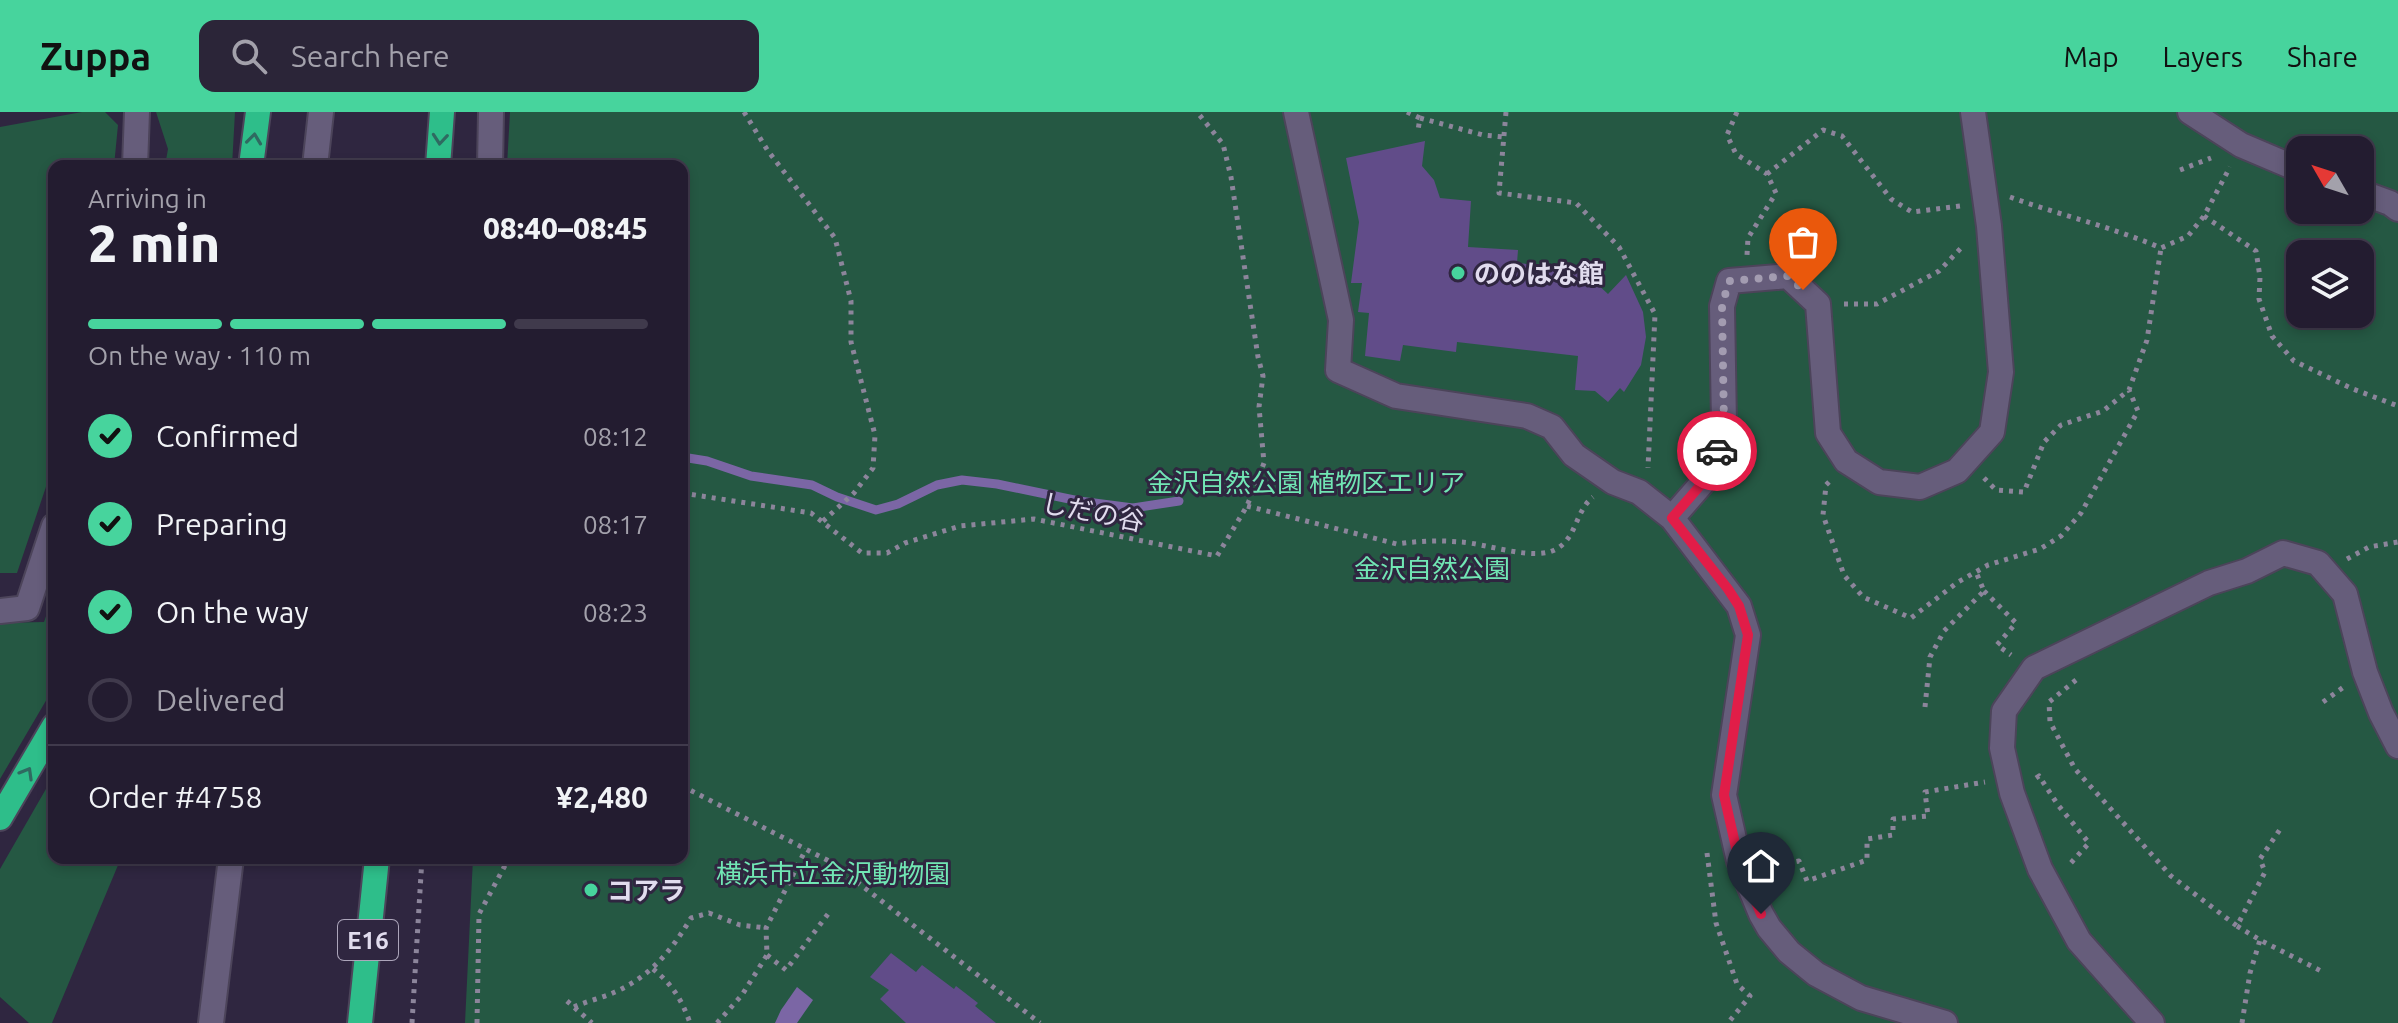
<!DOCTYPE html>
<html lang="en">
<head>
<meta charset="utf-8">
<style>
	:root { --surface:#231c30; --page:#2b2538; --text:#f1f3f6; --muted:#a3a1ab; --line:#403a4c; --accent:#47d49d }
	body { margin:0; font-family:Ubuntu,"Noto Sans JP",sans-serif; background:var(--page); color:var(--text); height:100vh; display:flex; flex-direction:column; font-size:30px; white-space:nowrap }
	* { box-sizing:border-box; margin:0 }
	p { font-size:26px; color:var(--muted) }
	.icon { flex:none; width:44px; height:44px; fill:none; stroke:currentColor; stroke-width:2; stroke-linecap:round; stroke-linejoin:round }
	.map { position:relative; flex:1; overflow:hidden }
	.sheet { position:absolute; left:48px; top:48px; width:640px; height:704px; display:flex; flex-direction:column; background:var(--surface); border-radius:16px; box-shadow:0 4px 12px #0003,0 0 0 2px var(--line) }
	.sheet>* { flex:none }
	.needle { width:52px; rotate:309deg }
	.controls { position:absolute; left:2286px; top:24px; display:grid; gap:16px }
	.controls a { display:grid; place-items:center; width:88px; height:88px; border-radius:16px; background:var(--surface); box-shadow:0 4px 12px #0003,0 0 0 2px var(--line); font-size:40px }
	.pin { position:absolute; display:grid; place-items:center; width:68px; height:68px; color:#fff; margin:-82px -34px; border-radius:50% 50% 50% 0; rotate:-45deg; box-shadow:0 0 8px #0007 }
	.pin .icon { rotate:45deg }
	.courier { position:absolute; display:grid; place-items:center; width:80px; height:80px; margin:-40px; border:6px solid #e11d48; border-radius:50%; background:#fff; color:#222; box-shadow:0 2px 10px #0007 }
	.head em { font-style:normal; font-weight:800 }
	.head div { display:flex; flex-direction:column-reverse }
	.head { display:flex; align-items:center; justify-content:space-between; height:136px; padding:0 40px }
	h1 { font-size:52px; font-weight:800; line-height:60px }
	.bar { display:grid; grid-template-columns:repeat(4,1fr); gap:12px 8px; align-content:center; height:96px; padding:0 40px }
	.bar i { height:10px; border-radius:6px; background:var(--line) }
	.bar .active { background:var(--accent) }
	.bar p { grid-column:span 4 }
	.line { display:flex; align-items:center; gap:20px; padding:0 40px; border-top:2px solid var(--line) }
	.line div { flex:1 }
	ol { padding:0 40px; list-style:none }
	li { display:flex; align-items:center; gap:24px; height:88px }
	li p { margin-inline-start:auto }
	li .icon { padding:8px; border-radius:50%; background:var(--accent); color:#111; stroke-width:4 }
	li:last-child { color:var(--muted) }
	li i { width:44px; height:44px; border:4px solid var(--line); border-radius:50% }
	header { display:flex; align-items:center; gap:48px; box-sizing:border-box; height:112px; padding:0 40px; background:var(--accent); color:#111 }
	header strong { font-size:38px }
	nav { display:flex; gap:44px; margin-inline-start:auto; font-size:28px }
	.search { width:560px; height:72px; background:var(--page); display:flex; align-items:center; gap:20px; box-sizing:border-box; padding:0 28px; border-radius:16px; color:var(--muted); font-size:30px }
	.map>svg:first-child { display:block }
</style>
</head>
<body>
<header>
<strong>Zuppa</strong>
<div class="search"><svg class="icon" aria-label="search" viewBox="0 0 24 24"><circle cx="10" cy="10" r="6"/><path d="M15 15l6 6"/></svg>Search here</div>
<nav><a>Map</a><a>Layers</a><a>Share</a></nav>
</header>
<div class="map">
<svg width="2398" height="911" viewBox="0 0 2398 911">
	<rect width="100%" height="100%" fill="#2f2640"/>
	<path fill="#255843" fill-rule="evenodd" d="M 82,0 L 105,0 L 118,13 L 114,54 L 54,54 L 54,351 L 17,461 L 0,461 L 0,15 Z
		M 156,0 L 235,0 L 232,54 L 165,54 L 168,37 Z
		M 510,0 L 2398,0 L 2398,911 L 465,911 L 473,746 L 682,746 L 682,54 L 507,54 ZM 2300,38 L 2360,38 L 2360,98 L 2300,98 ZM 2300,142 L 2360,142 L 2360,202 L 2300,202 Z
		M 54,481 L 54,575 L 0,667 L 0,511 L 44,510 Z
		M 54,663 L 54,746 L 121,746 L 52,911 L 29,911 L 0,885 L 0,757 Z"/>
	<path fill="#7b66a5" d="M 797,875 L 813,888 L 797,911 L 775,911 L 781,898 Z"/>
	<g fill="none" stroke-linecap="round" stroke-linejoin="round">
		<path stroke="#7b66a5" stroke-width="9" d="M 682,345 L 707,349 L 751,364 L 812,373 L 837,385 L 876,398 L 898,392 L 937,373 L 962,368 L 997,372 L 1079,389 L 1133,396 L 1179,389"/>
	</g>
	<path fill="#614c89" d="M 1425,29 L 1422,54 L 1434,68 L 1440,86 L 1471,89 L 1468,135 L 1518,138 L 1517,151 L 1581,157 L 1608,182 L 1626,163 L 1643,200 L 1646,225 L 1641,253 L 1624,280 L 1620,276 L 1608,290 L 1595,279 L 1575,278 L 1578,244 L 1457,230 L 1456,240 L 1403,233 L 1400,249 L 1365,244 L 1369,201 L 1358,200 L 1362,171 L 1351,171 L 1359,110 L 1346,46 Z
		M 891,841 L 916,860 L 922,853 L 954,877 L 956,874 L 978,891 L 975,894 L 996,911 L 906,911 L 880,887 L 889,878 L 870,865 Z"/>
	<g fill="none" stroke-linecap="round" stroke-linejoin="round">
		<defs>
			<path id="minor" d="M 1296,0 L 1341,208 L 1338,258 L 1396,284 L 1527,304 L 1552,315 L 1574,343 L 1613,370 L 1639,380 L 1672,406 L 1739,494 L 1748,523 L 1724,683 L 1739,749 L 1761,802 L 1769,816 L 1789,840 L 1816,862 L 1861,886 L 1945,911
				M 2190,0 L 2241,33 L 2300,58
				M 135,54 L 137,0
				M 315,54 L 321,0
				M 490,54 L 491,0
				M 2360,80 L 2390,91 L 2398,97
				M 1672,406 L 1711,361 L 1724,313 L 1722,194 L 1729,169 L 1788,164 L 1818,192 L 1828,321 L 1846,349 L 1879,370 L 1920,375 L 1957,359 L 1992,320 L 2001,260 L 1989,114 L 1973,0
				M 0,499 L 27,496 L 54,414
				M 211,911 L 231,746
				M 2152,911 L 2079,829 L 2040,757 L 2012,681 L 2002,636 L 2004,599 L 2034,556 L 2209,471 L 2247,459 L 2283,441 L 2318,451 L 2345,482 L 2365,560 L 2381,601 L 2398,634"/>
			<path id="highway" d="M 251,54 L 258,0
				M 438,54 L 442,0
				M 0,706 L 54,614
				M 360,911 L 377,746"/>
		</defs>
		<use href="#minor" stroke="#4c445a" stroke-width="28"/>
		<use href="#highway" stroke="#4c445a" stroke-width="28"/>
		<path stroke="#8c859b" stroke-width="5" stroke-dasharray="4 6" stroke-linecap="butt" d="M 744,0 L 768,39 L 835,126 L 851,189 L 851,230 L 875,323 L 873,356 L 854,381 L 822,410
			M 1407,0 L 1420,6 L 1418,18
			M 1506,0 L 1499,81 L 1576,91 L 1619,135 L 1655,202 L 1648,356
			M 1737,0 L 1727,23 L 1736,42 L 1767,62 L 1776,81 L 1748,126 L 1747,143
			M 1420,6 L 1483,23 L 1504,25
			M 2180,58 L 2211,46
			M 1767,62 L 1823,18 L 1842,24 L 1891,87 L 1912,100 L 1960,94
			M 2010,85 C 2060,103 2112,115 2161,136 L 2188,124 L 2204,104 L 2230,55
			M 2204,104 L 2256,139 L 2260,165 L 2259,187 L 2272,224 L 2294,249 L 2353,277 L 2398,294
			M 1844,192 L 1877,192 L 1939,159 L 1963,134
			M 1984,366 L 1996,378 L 2024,380 L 2044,330 L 2061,313 L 2103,299 L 2129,278 L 2147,228 L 2161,136
			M 1829,370 L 1826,373 L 1823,403 L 1844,463 L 1863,485 L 1911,506 L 1958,470 L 1988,453 L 2040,437 L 2061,424 L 2081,401 L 2138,299 L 2129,278
			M 682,381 L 811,401 L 862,441 L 887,441 L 905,431 L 960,414 L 1034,407 L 1217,444 L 1247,394 L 1264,351 L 1259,295 L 1263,264 L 1258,245 L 1231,65 L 1223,32 L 1197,0
			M 1247,394 L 1397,432 C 1418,429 1439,428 1460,430 C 1486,431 1536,451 1558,436 C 1577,424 1576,398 1593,385
			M 2347,447 L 2369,435 L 2398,430
			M 1984,479 L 2016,511 L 1997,533 L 2011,543
			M 2076,568 L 2049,590 L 2050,610 L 2075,657 L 2171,764 L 2237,814 L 2265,760 L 2260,747 L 2281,716
			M 2323,590 L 2345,574
			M 1925,595 L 1930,545 L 1944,519 L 1984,479 L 1976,460
			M 2036,666 L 2039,664 L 2058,693 L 2089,731 L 2069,753
			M 682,674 L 831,750 L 1040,911
			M 1707,741 L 1716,811 L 1737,872 L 1750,884 L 1728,911
			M 1767,755 L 1799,749 L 1807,769 L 1867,748 L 1867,727 L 1893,723 L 1893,707 L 1928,704 L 1925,680 L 1985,670
			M 2237,814 L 2260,828 L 2325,861
			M 767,843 L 786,858 L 831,798
			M 653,857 C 672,872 682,888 690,911
			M 567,889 L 592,911
			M 574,895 C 587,889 602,886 615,880 C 651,864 672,838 691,806 L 709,801 L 740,813 L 766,816
			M 412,911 L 422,746
			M 477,911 L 479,802 L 509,746
			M 717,911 L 742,883 L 767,843 L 766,816 L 806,737
			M 2242,911 L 2250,861 L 2260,828"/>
		<use href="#minor" stroke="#665d7b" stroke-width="24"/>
		<use href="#highway" stroke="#2ebe8a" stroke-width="24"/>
	</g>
	<defs><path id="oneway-chevron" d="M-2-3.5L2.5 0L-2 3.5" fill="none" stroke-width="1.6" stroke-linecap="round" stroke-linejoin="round" transform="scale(2)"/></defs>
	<g stroke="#2f6a61">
		<use href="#oneway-chevron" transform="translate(254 27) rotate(-83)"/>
		<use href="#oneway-chevron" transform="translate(440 27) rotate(95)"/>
		<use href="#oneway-chevron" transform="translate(27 661) rotate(-60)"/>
	</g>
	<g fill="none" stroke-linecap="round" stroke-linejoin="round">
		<path stroke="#a39cb1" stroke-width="8" stroke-dasharray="0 14.4" d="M 1717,339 L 1724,313 L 1722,194 L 1729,169 L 1788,164 L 1803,178"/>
		<path stroke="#e11d48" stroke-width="10" d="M 1717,339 L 1711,361 L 1672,406 L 1728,477 L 1739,494 L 1748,523 L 1724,683 L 1739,749 L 1761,802"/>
	</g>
	<g fill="#47d49d" stroke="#2f2640" stroke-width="3">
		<circle cx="1458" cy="161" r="8"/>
		<circle cx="591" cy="778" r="8"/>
	</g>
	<g text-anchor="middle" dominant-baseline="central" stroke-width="6" stroke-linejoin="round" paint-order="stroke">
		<rect fill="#2f2640" stroke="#aca5ba" stroke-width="2" x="338" y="808" width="60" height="40" rx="6"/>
		<g font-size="24" font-weight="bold" fill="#e1dcee">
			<text x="368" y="828">E16</text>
		</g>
		<g font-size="26" font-weight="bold" fill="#e1dcee" stroke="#2f2640" text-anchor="start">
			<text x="1474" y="161">ののはな館</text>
			<text x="607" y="778">コアラ</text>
		</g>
		<g font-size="26" fill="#71e6b4" stroke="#2f2640">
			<text x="1306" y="370">金沢自然公園 植物区エリア</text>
			<text x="1432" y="456">金沢自然公園</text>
			<text x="833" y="761">横浜市立金沢動物園</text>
		</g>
		<g font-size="26" fill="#e1dcee" stroke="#2f2640">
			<text transform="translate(1093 400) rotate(11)">しだの谷</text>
		</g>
	</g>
</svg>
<div class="controls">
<a><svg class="needle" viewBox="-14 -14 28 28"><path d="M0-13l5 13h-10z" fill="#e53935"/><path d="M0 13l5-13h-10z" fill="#a3a1ab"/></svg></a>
<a><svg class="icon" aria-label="layers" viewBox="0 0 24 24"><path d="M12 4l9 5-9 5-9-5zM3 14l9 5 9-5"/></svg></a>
</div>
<div class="pin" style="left:1803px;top:178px;background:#ea580c"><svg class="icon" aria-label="bag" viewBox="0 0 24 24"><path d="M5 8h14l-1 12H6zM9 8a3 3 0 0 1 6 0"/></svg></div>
<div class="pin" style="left:1761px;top:802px;background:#1f2937"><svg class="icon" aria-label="home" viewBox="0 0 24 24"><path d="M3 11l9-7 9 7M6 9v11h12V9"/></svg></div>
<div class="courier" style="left:1717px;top:339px"><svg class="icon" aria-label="car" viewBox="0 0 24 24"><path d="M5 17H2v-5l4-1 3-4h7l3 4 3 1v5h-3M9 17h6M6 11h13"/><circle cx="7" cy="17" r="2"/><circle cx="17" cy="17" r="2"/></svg></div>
<section class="sheet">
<div class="head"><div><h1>2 min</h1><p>Arriving in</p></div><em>08:40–08:45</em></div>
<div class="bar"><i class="active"></i><i class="active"></i><i class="active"></i><i></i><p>On the way · 110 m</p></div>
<ol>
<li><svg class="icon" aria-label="check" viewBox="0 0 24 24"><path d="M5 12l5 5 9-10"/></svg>Confirmed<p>08:12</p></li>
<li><svg class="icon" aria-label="check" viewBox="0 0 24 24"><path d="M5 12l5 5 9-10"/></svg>Preparing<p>08:17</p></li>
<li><svg class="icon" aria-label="check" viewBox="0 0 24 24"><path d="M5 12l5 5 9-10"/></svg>On the way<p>08:23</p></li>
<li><i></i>Delivered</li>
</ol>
<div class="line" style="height:104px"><div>Order #4758</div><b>¥2,480</b></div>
</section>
</div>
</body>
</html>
